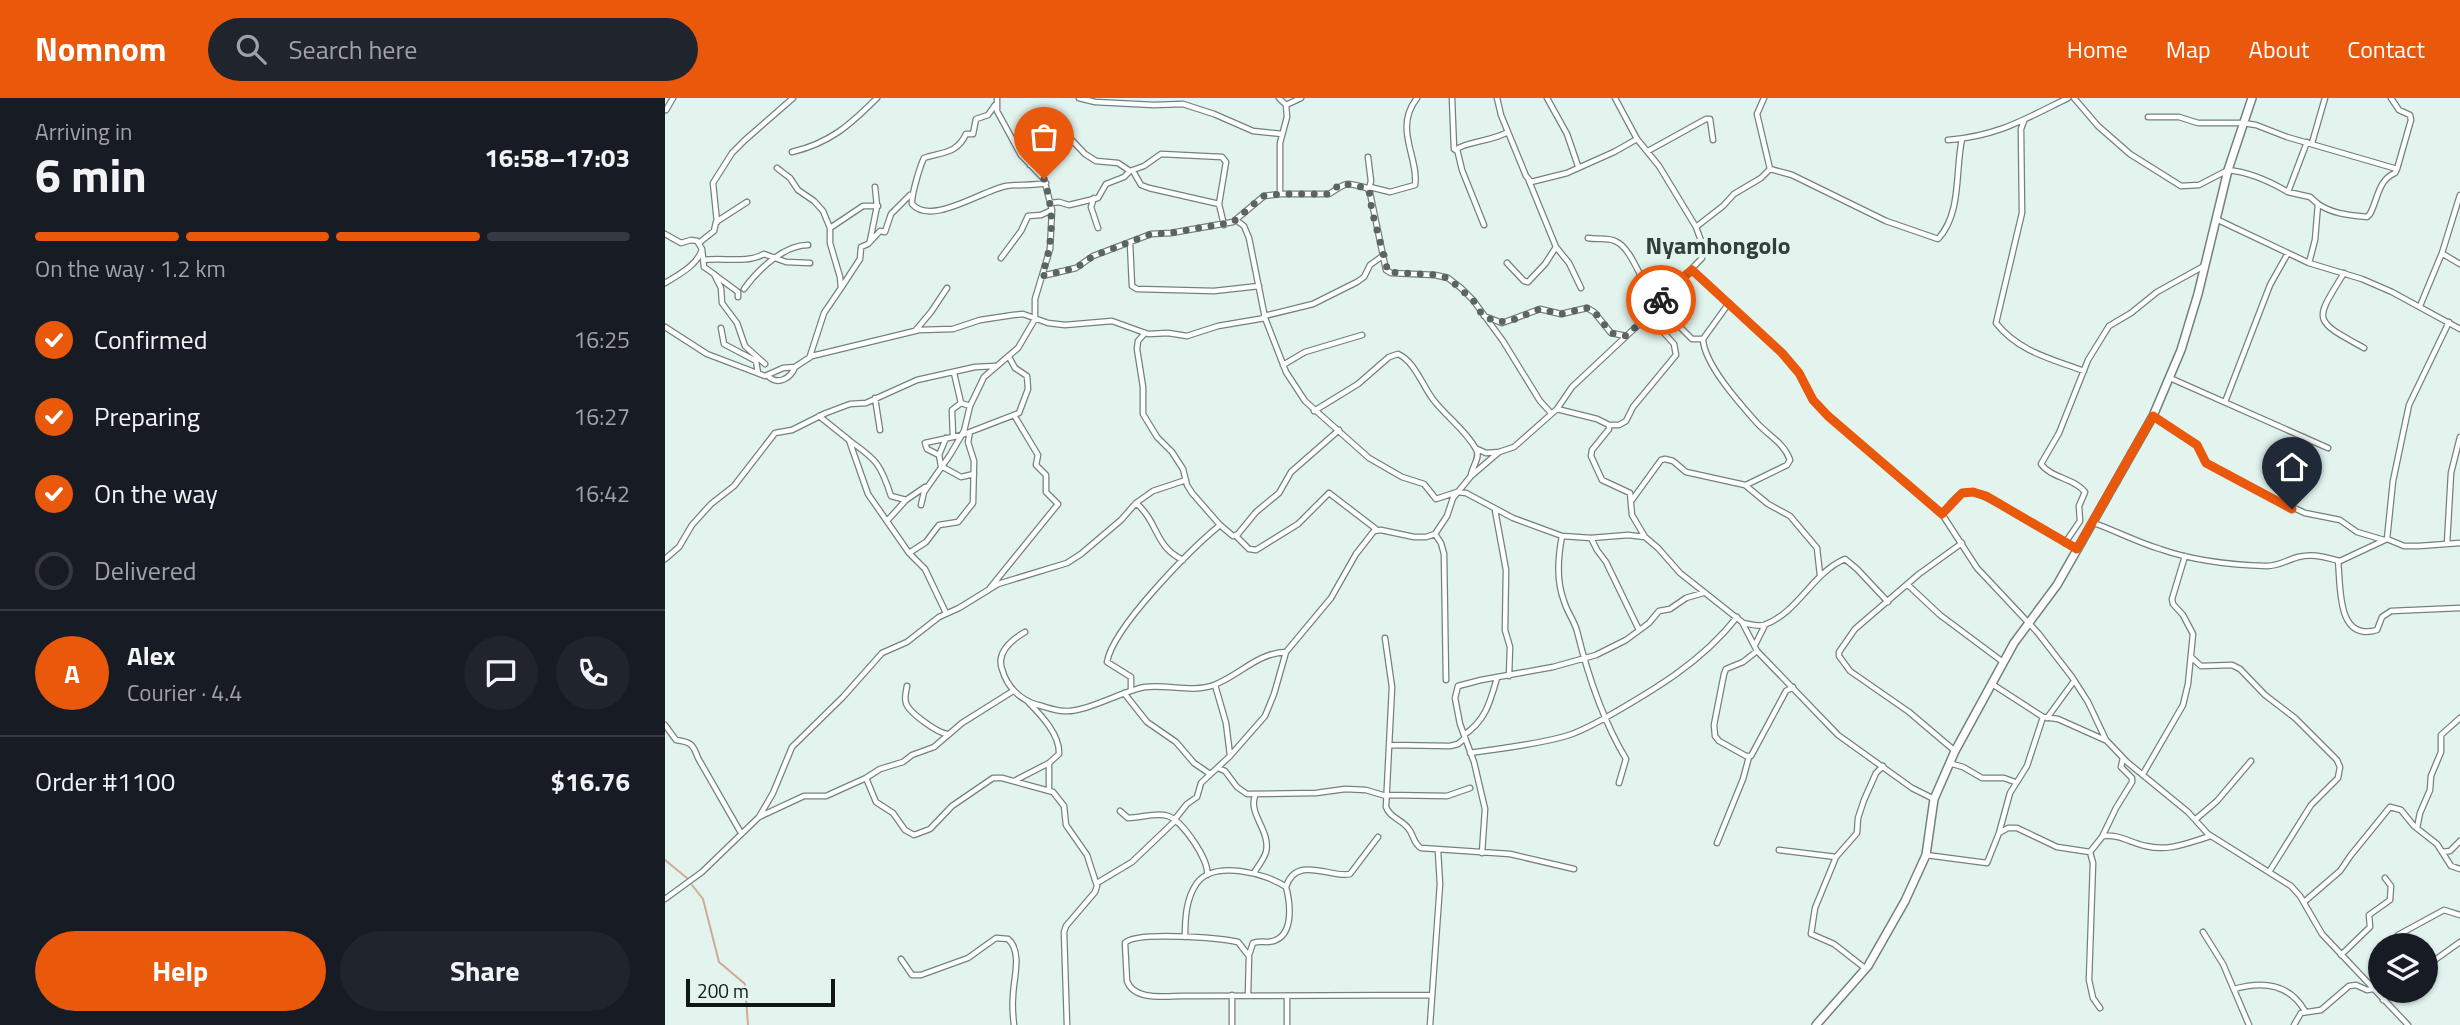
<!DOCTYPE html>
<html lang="en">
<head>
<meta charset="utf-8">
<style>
	:root { --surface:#171b24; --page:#20242c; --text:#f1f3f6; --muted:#9ea1a6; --line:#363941; --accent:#ea580c }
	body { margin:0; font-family:"Titillium Web",sans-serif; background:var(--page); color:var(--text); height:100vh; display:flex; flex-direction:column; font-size:26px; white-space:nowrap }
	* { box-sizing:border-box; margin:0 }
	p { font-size:23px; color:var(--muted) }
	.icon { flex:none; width:38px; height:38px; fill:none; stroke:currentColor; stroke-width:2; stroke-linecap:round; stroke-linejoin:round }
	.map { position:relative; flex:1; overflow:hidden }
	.panel { display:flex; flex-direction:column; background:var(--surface); width:665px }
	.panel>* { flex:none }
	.fabs { position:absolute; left:1703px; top:835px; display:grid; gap:14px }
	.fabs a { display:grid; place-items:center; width:70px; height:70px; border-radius:50%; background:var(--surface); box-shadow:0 2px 5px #0004; font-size:35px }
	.scale { position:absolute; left:21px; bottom:18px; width:149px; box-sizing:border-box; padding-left:7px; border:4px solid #111716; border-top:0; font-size:19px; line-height:24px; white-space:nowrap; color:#111716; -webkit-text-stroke:5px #e3f4ef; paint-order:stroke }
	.pin { position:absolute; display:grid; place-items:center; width:60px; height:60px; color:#fff; margin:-72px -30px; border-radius:50% 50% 50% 0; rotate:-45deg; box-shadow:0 0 7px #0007 }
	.pin .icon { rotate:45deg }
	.courier { position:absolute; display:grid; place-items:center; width:70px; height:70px; margin:-35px; border:5px solid #ea580c; border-radius:50%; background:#fff; color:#222; box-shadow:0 2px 9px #0007 }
	.head em { font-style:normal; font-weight:700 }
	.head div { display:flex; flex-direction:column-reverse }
	.head { display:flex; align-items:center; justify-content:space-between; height:119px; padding:0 35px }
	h1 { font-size:46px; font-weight:700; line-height:52px }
	.bar { display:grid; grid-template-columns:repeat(4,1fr); gap:10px 7px; align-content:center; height:84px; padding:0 35px }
	.bar i { height:9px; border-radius:5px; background:var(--line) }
	.bar .selected { background:var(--accent) }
	.bar p { grid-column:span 4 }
	.line { display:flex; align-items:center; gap:18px; padding:0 35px; border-top:2px solid var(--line) }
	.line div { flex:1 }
	.round { display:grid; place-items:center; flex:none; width:74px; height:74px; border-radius:37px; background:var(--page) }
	ol { padding:0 35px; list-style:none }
	li { display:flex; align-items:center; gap:21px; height:77px }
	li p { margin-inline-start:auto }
	li .icon { padding:7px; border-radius:50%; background:var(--accent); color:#fff; stroke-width:4 }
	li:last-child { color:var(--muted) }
	li i { width:38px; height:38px; border:4px solid var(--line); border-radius:50% }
	.action { display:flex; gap:14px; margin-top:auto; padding:14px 35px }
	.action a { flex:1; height:80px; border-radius:42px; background:var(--accent); color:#fff; font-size:28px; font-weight:700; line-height:80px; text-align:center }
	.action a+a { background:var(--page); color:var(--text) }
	header { display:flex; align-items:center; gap:42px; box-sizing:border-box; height:98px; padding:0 35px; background:var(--accent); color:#fff }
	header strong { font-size:33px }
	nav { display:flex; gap:38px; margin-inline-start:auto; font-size:24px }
	.search { width:490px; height:63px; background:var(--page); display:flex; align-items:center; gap:18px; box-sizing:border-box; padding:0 24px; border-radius:38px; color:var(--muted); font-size:26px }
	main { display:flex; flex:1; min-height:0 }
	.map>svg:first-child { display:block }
</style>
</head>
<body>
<header>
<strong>Nomnom</strong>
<div class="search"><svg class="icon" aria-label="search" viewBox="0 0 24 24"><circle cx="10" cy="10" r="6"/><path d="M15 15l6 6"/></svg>Search here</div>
<nav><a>Home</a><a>Map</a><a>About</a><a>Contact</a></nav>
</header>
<main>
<section class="panel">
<div class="head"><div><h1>6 min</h1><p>Arriving in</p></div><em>16:58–17:03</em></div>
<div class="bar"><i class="selected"></i><i class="selected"></i><i class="selected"></i><i></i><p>On the way · 1.2 km</p></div>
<ol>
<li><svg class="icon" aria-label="check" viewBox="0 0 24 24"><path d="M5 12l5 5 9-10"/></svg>Confirmed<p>16:25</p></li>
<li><svg class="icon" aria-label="check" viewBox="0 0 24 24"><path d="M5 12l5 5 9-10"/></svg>Preparing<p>16:27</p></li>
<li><svg class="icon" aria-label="check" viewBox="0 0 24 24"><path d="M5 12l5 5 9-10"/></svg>On the way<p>16:42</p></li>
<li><i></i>Delivered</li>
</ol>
<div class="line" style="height:126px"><b class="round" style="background:var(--accent);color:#fff">A</b><div><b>Alex</b><p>Courier · 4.4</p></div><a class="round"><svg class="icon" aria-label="chat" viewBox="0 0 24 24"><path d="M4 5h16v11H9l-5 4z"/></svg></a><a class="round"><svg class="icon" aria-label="phone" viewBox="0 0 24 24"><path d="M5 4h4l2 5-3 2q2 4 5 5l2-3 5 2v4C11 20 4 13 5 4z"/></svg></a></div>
<div class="line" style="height:91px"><div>Order #1100</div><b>$16.76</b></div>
<div class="action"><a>Help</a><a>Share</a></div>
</section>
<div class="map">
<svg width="1795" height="927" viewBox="0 0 1795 927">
	<rect width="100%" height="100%" fill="#e3f4ef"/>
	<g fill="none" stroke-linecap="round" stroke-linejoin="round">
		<path stroke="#d0ab91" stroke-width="2" d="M 0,762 L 22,780
			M 27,787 L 38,801 L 54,864 L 80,886 L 83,927"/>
		<defs>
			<path id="minor" d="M 414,0 L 430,4 L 489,7 L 518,6 L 549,16 L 588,33 L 617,36
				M 614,0 L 621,7 L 622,19 L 615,45 L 615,96
				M 787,0 L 789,51 L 792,53
				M 832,0 L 836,17 L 861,78 L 866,84 L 902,75 L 949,54 L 972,41
				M 882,0 L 902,36 L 913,68
				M 1409,0 L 1433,28 L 1465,56 L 1516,88 L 1534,87 L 1563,72 C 1584,74 1606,84 1623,94 L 1642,44
				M 330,7 L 323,17 L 311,21 L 308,36 L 301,36 C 292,56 277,54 259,60 C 255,68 246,98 247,106 C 266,128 316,93 341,88 C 354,86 368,88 381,85
				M 621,7 L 636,0
				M 1,12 L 8,0
				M 1483,19 L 1514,19 L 1533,25 L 1578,25 L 1591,27 L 1622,39 L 1732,71
				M 1359,23 L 1356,31 L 1357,115 L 1331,225 C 1354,254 1387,261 1419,273
				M 1283,42 C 1333,38 1360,21 1403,0
				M 1647,45 L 1660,0
				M 983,53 L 1041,21 L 1045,21 L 1048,42
				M 127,54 C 165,45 185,27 212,0
				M 703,59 L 706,83 L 704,90
				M 365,67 L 372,68 L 377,66 L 383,38 L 390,34 L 401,36 L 420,56 L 431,63 L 453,65 L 465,73 L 479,68 L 496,56 L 557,59 L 561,64 L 554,106 L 559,127
				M 112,70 L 125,80 L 133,92 L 149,103 L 158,113 L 165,130
				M 1105,71 L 1127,77 L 1221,123 L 1273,141 C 1297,115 1290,73 1297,41
				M 468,73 L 476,87 L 484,90 L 554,106
				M 705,89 L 725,94 L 750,87 C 754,59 728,31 752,0
				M 1623,94 L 1645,99 L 1653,106 L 1650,142 L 1644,165
				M 429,100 L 426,109 L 433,130
				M 386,105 L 394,104 L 404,107 L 433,100 L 441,86 L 459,79 L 465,73
				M 1653,106 C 1668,116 1684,117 1702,119 L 1705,116 C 1713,101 1713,82 1730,75 L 1732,71 L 1746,22 L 1745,17 L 1734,12 L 1726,0
				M 1551,121 L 1644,165 L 1697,181 L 1727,194 L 1795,231
				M 571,122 L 579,128 L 584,140 L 600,220
				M 52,124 L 48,85 L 67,55 L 80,42 L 128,0
				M 819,127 L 797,72 L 792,51 C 800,44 828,43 843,34
				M 1031,129 L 1058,108 L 1069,96 L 1096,80 L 1105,71 L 1092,16 L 1099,0
				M 0,136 L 16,145 L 26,142 L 32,143 L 37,151 C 33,167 13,177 0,185
				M 923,140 C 932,142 941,139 950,143 C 968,150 977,189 993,206
				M 205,143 L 212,108 L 210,89
				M 35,144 L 49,133 L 51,124 L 82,104
				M 465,145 L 467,188 L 472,191 L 549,193 L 594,188
				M 891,149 L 904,165 L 916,190
				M 37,151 L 39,169 L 49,176 L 56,190 L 57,205 L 72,225 L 80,248 L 100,266
				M 1778,156 L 1795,166
				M 336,160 L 356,133 L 363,118 L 376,117 L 387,112
				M 38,162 C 59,159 80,166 99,156 L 121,164 L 145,165
				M 842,165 L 859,183 L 863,184 L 880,166 L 891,149 L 864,83
				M 1027,172 L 1117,255 L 1134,275 L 1148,302 L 1163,318 L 1277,416 L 1312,470 L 1373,535 L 1407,579 L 1423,604 L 1441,642 L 1462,664 L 1523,714 L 1543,736 L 1626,788 L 1635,798 L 1657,836 L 1743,927
				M 1679,175 C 1649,224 1647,221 1699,250
				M 50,177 L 73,194 L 73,199
				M 377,178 L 411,170 L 428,158 L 486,136 L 506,135 L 568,124 L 599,98 L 615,96 L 664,96 C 683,85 676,83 702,90 L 705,95 L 721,172 L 726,175 L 770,177 L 783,180 L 796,190 L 808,202 L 838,243 L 875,303 L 886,315
				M 176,190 L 195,161 L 196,149 L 203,146 L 215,133 L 220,134 L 226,116 L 245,97
				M 79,191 C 92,173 118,147 143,147
				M 1064,205 L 1038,241 C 1039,266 1075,306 1092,325 C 1104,338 1119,345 1125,362 L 1122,367 L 1081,387
				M 1755,208 L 1777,155 L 1795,97
				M 599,218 L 648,206 L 692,184 L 699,179 L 705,167 L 719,157
				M 819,218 L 837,225 L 875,211 L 896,216 L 922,210 L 929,214 L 946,235 L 961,238
				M 0,229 L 42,256 L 100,278 L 118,270 L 130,269 L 147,258 L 254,232 L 288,231 L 315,222 L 348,217 L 358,216 L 383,225 L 400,227 L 447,223 L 483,236 L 503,235 L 522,238 L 553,228 L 600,220 L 621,274 L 640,303 L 704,360 L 737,379 L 759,386 L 771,401 L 792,394 L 801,395 L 848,420 L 897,438 L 926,440 L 963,437 L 980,439 L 993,450 L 1015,475 L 1077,524 L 1092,553 L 1173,637 L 1247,690 L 1269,701
				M 56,230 L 59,246 L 91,263 L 93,275
				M 250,233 L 266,214 L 282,190
				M 480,235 L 473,243 L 472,251 L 478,289 L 478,316 L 492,339 L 507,354 L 518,371 L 522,387 L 527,395 L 555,427 L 568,438 L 573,436 L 591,414 L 614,395 L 626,374 L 674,332
				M 145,258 L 159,215 L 176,190 L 175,179 L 165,145 L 165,130 L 198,108 L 213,108
				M 618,267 L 640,254 L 697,237
				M 289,275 L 296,305 L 305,308
				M 103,278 C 113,288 126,280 130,269
				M 1505,280 L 1663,350
				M 210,300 L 215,332
				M 1560,304 L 1605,187 L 1623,155
				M 892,311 L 932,321 L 944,327 L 944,331 L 927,352 L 926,358 L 937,382 L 965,395 L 967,417 L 980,439
				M 649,313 L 693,286 L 724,259 L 733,256 C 749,263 757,286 767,300 C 780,318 800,331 811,351 C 816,359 807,369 806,377
				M 154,318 L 184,342 L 203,396 L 244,455 L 260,471 L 281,515
				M 1488,318 L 1532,347 L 1541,365 L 1600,397 L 1640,415 L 1675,422 L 1692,434 L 1719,442
				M 944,327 L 954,327 L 961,323 L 968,309 L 1011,257 L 1009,246 L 999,235 L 1001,225 L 1011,225 L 1027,241 L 1038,241
				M 288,339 L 287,312 L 296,305
				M 185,343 C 212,362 216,367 226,398 L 241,402 L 260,389
				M 812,351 L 821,355 L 834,354
				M 274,357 L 281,340
				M 309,376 L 296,379 L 276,368 L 274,357 L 262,351 L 260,345 L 297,337 L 354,315 L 363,291 L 362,278 L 350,270 L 344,259
				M 967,402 L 996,362 L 1000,361 L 1008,363 L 1021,374 L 1080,387 L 1103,406 L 1125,418 L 1152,450 L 1155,477
				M 471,405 C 494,425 489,448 518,462
				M 256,407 L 259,394 L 285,357 L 299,333 L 305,308 L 319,279 L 353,250 L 370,221 L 370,201 L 385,151 L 387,112 L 379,81 L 356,57 L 332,13 L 332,0
				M 830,412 L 841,472 L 840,532 L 845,549 L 844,578
				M 1277,416 C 1283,409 1291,396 1301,394 C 1316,390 1393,441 1412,451
				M 222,423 L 241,402
				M 1429,425 C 1451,433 1472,444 1495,451 C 1529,463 1566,467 1602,468 C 1614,468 1622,462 1633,459 C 1650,455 1661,460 1675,463 L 1722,441 L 1739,448 L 1754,448 L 1795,445
				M 770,436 L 776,445 L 779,456 L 781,582
				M 571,438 L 584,451 L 591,452 L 633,426 L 664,395 L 711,431
				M 897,438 C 893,459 891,483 899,503 C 902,514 909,522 912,533 C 923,578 937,621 961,661 L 954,685
				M 926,440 L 932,452 L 941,464 L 974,532
				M 1722,441 L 1728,383 L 1744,307 L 1784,224
				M 1400,445 L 1415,423 L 1414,408 L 1420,394 C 1409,380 1386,380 1376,366 L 1394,335 L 1423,262 L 1444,228 L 1466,215 L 1492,194 L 1539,168
				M 1782,446 L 1786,375 L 1795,339
				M 244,455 L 261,444 L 274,427 L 293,424 L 308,405 L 309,363 L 303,344 L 305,334
				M 0,461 L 14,449 L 27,427 L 46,406 L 69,388 L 110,335 L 127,332 L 161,315 L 185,306 L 201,305 L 252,282 L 310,269 L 330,268
				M 1673,463 C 1676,488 1671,544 1712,532 L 1717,519 L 1726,513 L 1795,510
				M 1243,487 L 1275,517 L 1338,564
				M 325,490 L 393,406 L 381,394 L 381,377 L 371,367 L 373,357 L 349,317
				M 1078,525 C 1085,526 1092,529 1099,527 C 1133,515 1147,475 1180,461 L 1192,471 L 1223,504
				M 360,534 C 348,541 331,554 337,571 C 342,589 355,602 373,607 C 381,609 390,613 399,613 C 420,615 457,593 480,589 C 502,586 528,595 549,587 C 575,577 592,555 621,554
				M 720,540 L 727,589 L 721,709 C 725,720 736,721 743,730 C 749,737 748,745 756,750 L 845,756 L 909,771
				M 1090,547 L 1100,527
				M 1092,553 L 1078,564 L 1061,571 L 1059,576 L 1049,627 L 1050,638 L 1054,643 L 1081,658 L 1086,658 L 1121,593 L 1128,589
				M 1526,559 L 1536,568 L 1567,567 L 1575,571 L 1600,597 L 1630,620 L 1672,662 L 1675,669 L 1673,680 L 1646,707 L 1604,774
				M 1327,586 L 1378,619 L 1393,621 L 1440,642
				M 550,587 L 561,625 L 565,657
				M 242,588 C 241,593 239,600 241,605 C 244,615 273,635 282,636
				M 466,592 L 466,579 L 442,564 C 448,529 526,451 555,427
				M 459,595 L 482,624 L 511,644 L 529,665 L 545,676
				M 364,605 C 377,618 395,637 394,656 L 384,665 L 384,691
				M 1382,620 L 1409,583
				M 0,627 L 11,642 C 26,644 28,646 33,660 L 76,735
				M 799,637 C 821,622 825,604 832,580
				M 725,647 L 785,648 L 793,646 L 800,640
				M 1290,653 L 1244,614 L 1185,573 L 1174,558 L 1174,554 L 1190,531 L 1254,476 L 1297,445
				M 805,655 C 837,650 870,647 901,638 C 915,634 927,627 940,620 C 989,592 1037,564 1072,519
				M 1284,665 L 1298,669 L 1317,680 L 1339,680 L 1350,684
				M 553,670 L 560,673 L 572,689 L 582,696 L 651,695 L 680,691 L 701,692 L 721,698
				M 1478,676 L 1518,607 L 1523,586 L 1528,536 L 1518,517 L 1508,506 L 1507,501 L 1520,458
				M 201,680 L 211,704 L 228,715 L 240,732 L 249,737 L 265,731 L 287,708 L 328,680 L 337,680 L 388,694 L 399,708 L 401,727 L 422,757 L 432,788 L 430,794 L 401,828 L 399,834 L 402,927
				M 349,683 L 384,665
				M 722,697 L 782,698 L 805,690
				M 455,713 L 463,720 C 476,720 491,714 503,718 C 517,722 545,763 542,777
				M 94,719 L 108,695 L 127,649 L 178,599 L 217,555 L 242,544 L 274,519 L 294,510 L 333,486 L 402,465 L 416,456 L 456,422 L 471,405 L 488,393 L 521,382
				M 510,721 L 522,706 L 532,699 L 536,685 L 565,658 L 600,618 L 609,596 L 621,554 L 666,500 L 691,456 L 709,433 L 716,432 L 749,439 L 761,439 L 770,436 L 782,418 L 788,400 L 806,378 L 834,354 L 849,349 L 892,311 L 907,289 L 971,229 L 1037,160 L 1039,151 L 1031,129 L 994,68 L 972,41 L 950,0
				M 1531,721 L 1552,703 L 1586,663
				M 1752,730 L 1755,715 L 1765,692 L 1766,678 L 1776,654 L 1776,637 L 1795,620
				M 1334,735 L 1343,730 L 1352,730 L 1392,749 L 1425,754 L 1437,739 L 1451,710 L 1467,684 L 1467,680 L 1456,669 L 1458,660
				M 1438,738 C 1455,736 1465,745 1481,748 C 1505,754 1524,744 1546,738
				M 1052,745 L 1078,681 L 1084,659
				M 1114,752 L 1171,759 L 1192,735 L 1193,720 L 1199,702 L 1211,675 L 1218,668
				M 1425,754 L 1428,765 L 1424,882 L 1428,900 L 1435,910
				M 1777,754 L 1785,753 L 1795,743
				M 817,755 L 820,711 L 809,664 L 795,626 L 790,600 L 793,588 L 816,582 L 888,569 L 931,557 L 961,542 L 984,525 L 994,513 L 1005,511 L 1021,500 L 1038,495
				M 1261,757 L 1322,765 L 1334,735 L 1345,695 L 1362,668 L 1378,619
				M 1171,759 L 1150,810 L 1146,836 L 1169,846 L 1201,871
				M 589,775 C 593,768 599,761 601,754 C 606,733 583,716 590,698
				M 432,785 L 467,764 L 511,722
				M 621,789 C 631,756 668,781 685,776 L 713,739
				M 0,801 L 37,774 L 94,719 L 139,698 L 161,698 L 201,680 L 215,671 L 238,664 L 247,657 L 269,649 L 297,625 L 348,593
				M 1639,804 L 1675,773 L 1686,757 L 1725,709 L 1736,712 L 1749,728 L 1772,746 L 1786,768 L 1795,771
				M 1538,834 L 1558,866 L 1584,927
				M 1733,837 L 1779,812 L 1795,817
				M 520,839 C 520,821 521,800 532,785 C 549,762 601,775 621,789 C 625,804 629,834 611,842 C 604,846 596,842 588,845 L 584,857
				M 1676,857 L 1705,829 L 1704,817 L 1725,802 L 1726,788 L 1720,780
				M 236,861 L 247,877 L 256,877 L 303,860 L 331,840 L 343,841 C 358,854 348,882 348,899 C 347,908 348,918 349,927
				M 1760,869 L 1795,844
				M 1569,891 C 1597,883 1624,885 1640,913
				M 567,897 L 567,927
				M 583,897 L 584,858 L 573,844 C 555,840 470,833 460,845 L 462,883 C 469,903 500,898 517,898 L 767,897
				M 1718,902 L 1729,892
				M 622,927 L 622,898
				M 765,927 L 775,786 L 773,753
				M 1629,927 L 1636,915 L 1656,912 L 1684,888 L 1691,887 L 1702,892 L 1708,891"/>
			<path id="secondary" d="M 1151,927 L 1203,868 L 1240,803 L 1261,757 L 1269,701 L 1290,653 L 1349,545 L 1392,487 L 1488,318 L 1516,252 L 1533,196 L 1563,72 L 1587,0"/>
		</defs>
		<use href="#minor" stroke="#73827e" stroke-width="7"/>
		<use href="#secondary" stroke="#73827e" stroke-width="10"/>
		<use href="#minor" stroke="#fff" stroke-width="4.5"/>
		<use href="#secondary" stroke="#fff" stroke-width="7"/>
	</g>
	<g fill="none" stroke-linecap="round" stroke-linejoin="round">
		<path stroke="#5a6462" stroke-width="7" stroke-dasharray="0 12.6" d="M 379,81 C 390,115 388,144 377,178 L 411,170 L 428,158 L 486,136 L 506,135 L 568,124 L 598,98 L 615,96 L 664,96 L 675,86 L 680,86 L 702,90 L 704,92 L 707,113 L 723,174 L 770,177 L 783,180 L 808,202 L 818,218 L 832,224 L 845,223 L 875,211 L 896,216 L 922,210 L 928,212 L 946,235 L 962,238 L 996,202"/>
		<path stroke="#ea580c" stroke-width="9" d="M 996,202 L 1016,181 L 1027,172 L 1117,255 L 1134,275 L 1148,302 L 1163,318 L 1277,416 L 1297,395 L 1308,394 L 1321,398 L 1412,451 L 1488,318 L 1532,347 L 1541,365 L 1627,411"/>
	</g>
	<g text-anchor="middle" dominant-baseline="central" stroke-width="7" stroke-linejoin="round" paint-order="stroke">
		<g font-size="24" font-weight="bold" fill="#323f3c" stroke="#e3f4ef">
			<text x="1053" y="147">Nyamhongolo</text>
		</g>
	</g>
</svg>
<div class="fabs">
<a><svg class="icon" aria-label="layers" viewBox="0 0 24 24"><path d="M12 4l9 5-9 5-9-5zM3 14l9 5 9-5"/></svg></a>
</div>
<div class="scale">200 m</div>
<div class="pin" style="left:379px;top:81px;background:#ea580c"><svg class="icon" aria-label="bag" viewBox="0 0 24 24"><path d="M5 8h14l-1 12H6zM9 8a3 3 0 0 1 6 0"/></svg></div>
<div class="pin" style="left:1627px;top:411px;background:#1f2937"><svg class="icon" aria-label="home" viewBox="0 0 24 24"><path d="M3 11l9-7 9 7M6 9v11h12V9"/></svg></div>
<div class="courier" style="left:996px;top:202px"><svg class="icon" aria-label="bike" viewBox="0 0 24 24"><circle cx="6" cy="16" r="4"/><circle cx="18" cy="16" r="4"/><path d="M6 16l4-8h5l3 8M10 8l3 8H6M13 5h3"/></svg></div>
</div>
</main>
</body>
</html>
